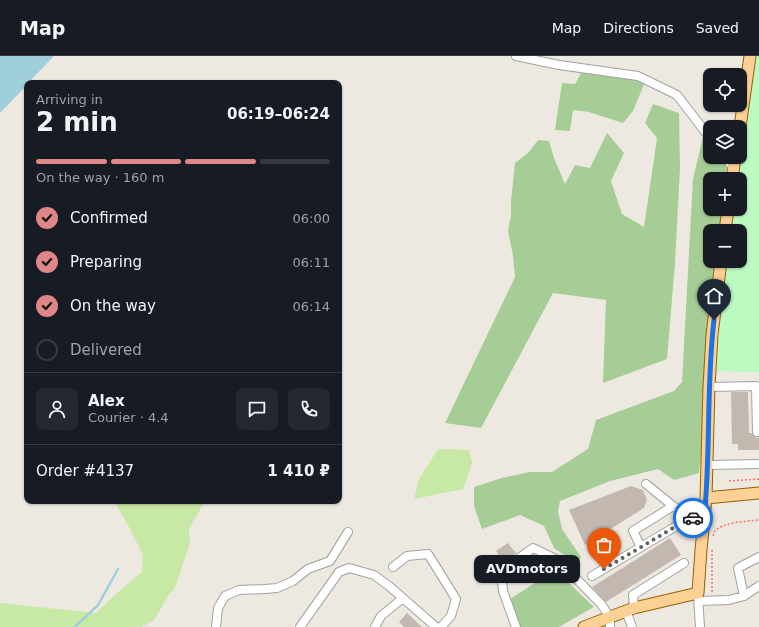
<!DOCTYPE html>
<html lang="en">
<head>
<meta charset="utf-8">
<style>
	:root { --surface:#171b24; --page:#242831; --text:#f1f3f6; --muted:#9ea1a6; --line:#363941; --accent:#de8688 }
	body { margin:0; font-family:"DejaVu Sans",sans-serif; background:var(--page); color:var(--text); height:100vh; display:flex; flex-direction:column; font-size:15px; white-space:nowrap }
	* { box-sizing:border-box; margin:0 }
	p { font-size:13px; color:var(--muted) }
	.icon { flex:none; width:22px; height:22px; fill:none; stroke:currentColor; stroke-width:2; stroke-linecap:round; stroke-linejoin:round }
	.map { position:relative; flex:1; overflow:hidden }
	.side { position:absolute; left:24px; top:24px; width:318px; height:424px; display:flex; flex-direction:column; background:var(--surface); border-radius:8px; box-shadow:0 1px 3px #0004 }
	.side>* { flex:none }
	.fabs { position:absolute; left:703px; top:12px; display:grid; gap:8px }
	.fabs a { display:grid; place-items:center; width:44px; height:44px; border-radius:8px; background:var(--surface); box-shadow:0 1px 3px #0004; font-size:20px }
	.pin { position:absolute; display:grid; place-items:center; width:34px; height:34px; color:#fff; margin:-41px -17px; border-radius:50% 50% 50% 0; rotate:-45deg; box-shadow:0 0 4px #0007 }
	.pin .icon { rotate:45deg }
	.courier { position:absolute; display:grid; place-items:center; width:40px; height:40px; margin:-20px; border:3px solid #1a73e8; border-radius:50%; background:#fff; color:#222; box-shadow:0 1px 5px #0007 }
	.bubble { position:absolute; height:28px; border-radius:8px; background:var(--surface); box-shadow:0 1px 3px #0004; font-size:13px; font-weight:700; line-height:28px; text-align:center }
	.overview em { font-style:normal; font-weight:700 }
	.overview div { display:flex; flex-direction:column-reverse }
	.overview { display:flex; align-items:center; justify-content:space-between; height:68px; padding:0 12px }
	h1 { font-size:26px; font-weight:700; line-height:30px }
	.bar { display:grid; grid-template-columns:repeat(4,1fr); gap:6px 4px; align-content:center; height:48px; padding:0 12px }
	.bar i { height:5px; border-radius:3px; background:var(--line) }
	.bar .selected { background:var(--accent) }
	.bar p { grid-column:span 4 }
	.line { display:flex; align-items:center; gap:10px; padding:0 12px; border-top:1px solid var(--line) }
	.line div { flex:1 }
	.round { display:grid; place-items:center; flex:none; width:42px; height:42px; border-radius:8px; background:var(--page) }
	ol { padding:0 12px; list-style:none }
	li { display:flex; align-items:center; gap:12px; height:44px }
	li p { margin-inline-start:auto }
	li .icon { padding:4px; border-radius:50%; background:var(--accent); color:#111; stroke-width:4 }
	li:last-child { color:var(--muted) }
	li i { width:22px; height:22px; border:2px solid var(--line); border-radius:50% }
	header { display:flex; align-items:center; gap:24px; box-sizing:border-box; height:56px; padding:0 20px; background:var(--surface); border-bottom:1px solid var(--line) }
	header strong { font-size:19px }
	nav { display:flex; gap:22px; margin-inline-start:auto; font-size:14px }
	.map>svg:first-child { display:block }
</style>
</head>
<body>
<header>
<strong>Map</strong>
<nav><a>Map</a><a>Directions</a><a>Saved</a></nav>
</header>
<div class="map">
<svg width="759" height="571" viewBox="0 0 759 571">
	<rect width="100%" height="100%" fill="#ede9e1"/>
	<path fill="#c7e9a5" d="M 438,393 L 469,394 L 472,407 L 463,433 L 414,443 L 419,423 Z
		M 114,445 L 205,445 L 189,473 L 190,488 L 174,534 L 170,537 L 154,564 L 142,571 L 0,571 L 0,547 L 96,557 L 117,537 L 142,516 L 143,499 L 129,471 Z"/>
	<path fill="#a6cd95" d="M 585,10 L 645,26 L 633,55 L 623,67 L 589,56 L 573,54 L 570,75 L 555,74 L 562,27 L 575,28 Z
		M 653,48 L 679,57 L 680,112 L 675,207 L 667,303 L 603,327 L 606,244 L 553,237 L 481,372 L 445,367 L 515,221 L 513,200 L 508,174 L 511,160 L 511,145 L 515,107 L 528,97 L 538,84 L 549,85 L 554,102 L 565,128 L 575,109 L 590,112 L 607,77 L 624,97 L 611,125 L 622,158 L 644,171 L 657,82 L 645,67 Z
		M 703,81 L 710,88 L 710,101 L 722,101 L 727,106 L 725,123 L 710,123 L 710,153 L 722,153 L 720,175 L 710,175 L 710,205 L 718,205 L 699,417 L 674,424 L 658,413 L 610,425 L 560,445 L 558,455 L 562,473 L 581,501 L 578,508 L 554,492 L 544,470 L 520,459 L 482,473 L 474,450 L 474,431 L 502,422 L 529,416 L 552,416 L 588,393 L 596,364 L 674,335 L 682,326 L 693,123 Z
		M 555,514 L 594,551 L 559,571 L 521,571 L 510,543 Z"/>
	<path fill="#bbfac0" d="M 757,0 L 759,0 L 759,316 L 712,315 L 727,205 L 740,205 L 740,175 L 731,175 L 734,153 L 740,153 L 740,123 L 738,123 Z"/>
	<path fill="#a0cfdc" d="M 0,0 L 54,0 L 28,27 L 27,27 L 27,29 L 0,57 Z"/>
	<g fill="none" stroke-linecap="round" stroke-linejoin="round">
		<path stroke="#a0cfdc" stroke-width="2.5" d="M 75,571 L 98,549 L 118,513"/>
	</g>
	<path fill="#c2b8b0" d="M 731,336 L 748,336 L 749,377 L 752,377 L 755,381 L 759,382 L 759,394 L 738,394 L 738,388 L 732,388 Z
		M 631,430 L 643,434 L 647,444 L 644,452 L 585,489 L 569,454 Z
		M 670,482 L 681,499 L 606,546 L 592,531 Z
		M 508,487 L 516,497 L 504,506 L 496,495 Z
		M 522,506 L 530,517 L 518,526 L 510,515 Z
		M 407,557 L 422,571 L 404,571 L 399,566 Z"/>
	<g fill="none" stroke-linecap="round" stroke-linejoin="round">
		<defs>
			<path id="minor" d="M 516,0 L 559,9 L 638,20 L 677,39 L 710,82
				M 725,101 L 734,113
				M 709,331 L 756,330 L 757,376 L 759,376
				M 708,409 L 759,408
				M 646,428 L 673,450 L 690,462 L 704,464
				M 641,491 L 633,475 L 673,450
				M 393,511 L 407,500 L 428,498 L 456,543 L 451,560 L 441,571
				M 592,520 L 690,462
				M 698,540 L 700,571
				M 744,540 L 738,512 L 759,501
				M 699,545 L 729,544 L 744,540 L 759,530
				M 634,552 L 633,539 L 684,507
				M 626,555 L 632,571
				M 216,571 L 218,552 L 225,540 L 239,534 L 265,533 L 277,532 L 293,525 L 308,513 L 330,505 L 348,476
				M 300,571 L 339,516 L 349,512 L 374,519 L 389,530 L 436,571
				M 375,571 L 381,560 L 403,542
				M 516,571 L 503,535 L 501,515 L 533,492 L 558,504 L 601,548 L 610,561 L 610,571"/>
			<path id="major" d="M 740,71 L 750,0
				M 732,123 L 735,101
				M 725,175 L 728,153
				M 706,442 L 759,437
				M 584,571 L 634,552 L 698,537 L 701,494 L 706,442 L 709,331 L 712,279 L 721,205"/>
		</defs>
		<use href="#minor" stroke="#a2a2a2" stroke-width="10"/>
		<use href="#major" stroke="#936200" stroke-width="13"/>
		<path stroke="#fb7364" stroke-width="1.5" stroke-dasharray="2 2" stroke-linecap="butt" d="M 729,425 L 759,423
			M 713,480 C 714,478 714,476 715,475 C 723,466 748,465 759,464
			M 712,536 L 712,492"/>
		<use href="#minor" stroke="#fff" stroke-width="8"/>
		<use href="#major" stroke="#fdd096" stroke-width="11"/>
	</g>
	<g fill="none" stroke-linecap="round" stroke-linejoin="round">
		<path stroke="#646360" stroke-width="4" stroke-dasharray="0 7.2" d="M 604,513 L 690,462 L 693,462"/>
		<path stroke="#1a73e8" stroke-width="5" d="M 693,462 L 704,464 C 711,398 706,330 714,264"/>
	</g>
</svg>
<div class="fabs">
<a><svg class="icon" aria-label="locate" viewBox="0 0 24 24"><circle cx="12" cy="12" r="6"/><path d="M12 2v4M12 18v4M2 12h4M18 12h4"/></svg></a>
<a><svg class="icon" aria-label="layers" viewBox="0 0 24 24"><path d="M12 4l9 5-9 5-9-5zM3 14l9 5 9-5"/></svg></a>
<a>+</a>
<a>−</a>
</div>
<div class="pin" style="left:604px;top:513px;background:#ea580c"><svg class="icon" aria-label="bag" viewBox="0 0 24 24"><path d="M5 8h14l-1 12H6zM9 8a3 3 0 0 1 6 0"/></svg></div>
<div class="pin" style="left:714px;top:264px;background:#1f2937"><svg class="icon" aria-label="home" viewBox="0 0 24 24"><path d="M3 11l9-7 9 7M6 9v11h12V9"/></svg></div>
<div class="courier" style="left:693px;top:462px"><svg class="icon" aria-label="car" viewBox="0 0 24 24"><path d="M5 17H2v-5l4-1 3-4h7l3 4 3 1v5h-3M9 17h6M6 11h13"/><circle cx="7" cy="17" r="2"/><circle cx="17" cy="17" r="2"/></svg></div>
<div class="bubble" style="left:474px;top:499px;width:106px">AVDmotors</div>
<section class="side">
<div class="overview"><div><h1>2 min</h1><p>Arriving in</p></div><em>06:19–06:24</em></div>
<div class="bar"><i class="selected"></i><i class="selected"></i><i class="selected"></i><i></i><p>On the way · 160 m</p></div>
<ol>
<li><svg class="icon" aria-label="check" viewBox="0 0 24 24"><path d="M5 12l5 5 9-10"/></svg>Confirmed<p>06:00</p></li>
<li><svg class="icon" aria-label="check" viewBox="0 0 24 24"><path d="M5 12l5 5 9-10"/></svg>Preparing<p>06:11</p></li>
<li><svg class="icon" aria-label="check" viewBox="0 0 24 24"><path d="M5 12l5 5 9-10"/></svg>On the way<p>06:14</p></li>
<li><i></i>Delivered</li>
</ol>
<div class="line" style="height:72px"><a class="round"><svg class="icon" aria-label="person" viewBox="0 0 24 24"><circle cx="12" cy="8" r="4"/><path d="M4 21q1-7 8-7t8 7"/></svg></a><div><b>Alex</b><p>Courier · 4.4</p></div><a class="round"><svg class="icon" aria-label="chat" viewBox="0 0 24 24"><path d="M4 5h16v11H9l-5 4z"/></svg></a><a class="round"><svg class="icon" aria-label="phone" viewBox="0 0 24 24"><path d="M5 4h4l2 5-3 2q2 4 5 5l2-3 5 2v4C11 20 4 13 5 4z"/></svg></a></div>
<div class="line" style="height:52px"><div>Order #4137</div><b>1 410 ₽</b></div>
</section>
</div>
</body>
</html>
